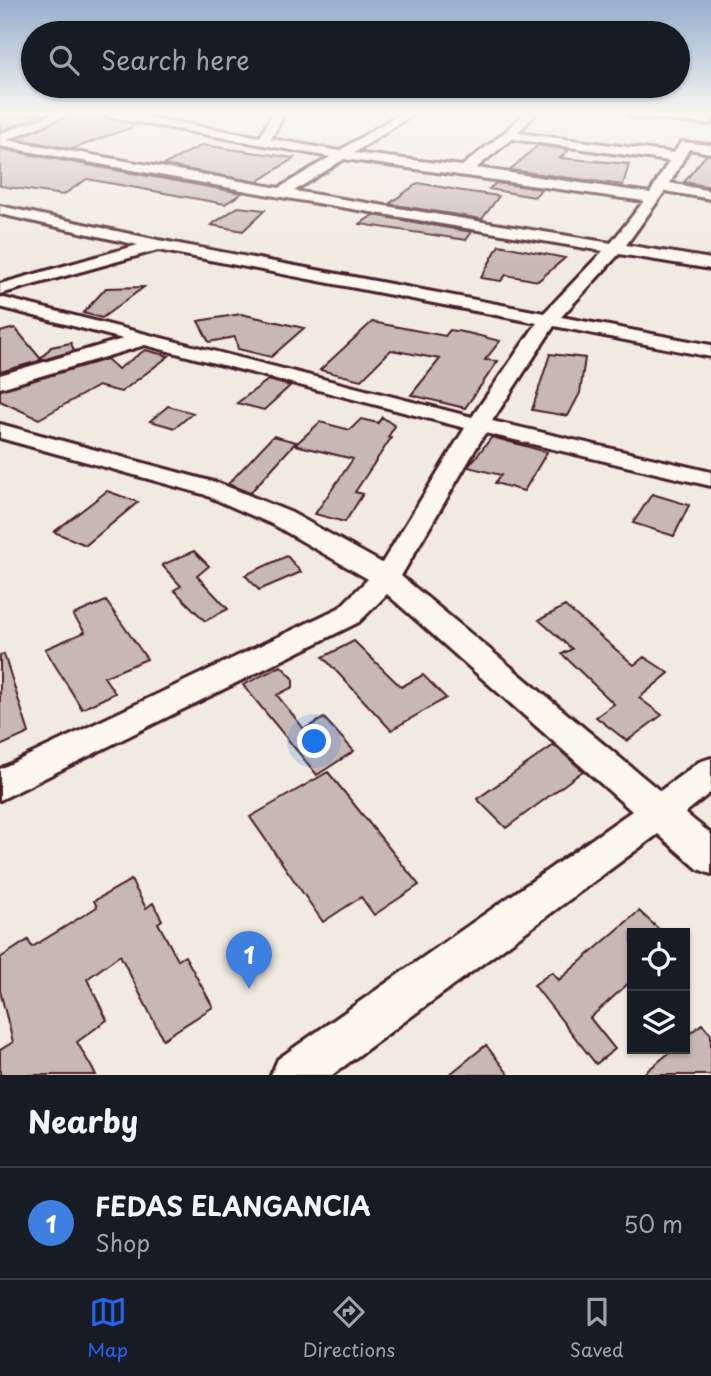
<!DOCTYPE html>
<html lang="en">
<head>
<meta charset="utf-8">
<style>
	:root { --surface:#171b24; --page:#20242c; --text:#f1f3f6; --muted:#9ea1a6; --line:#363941; --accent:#2563eb }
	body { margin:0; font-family:"Playpen Sans",sans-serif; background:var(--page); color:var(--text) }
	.controls { position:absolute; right:21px; bottom:21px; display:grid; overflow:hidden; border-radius:0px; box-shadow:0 2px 5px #0004 }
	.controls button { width:63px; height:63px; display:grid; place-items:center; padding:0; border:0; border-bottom:2px solid var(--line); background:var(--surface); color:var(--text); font:35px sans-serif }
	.you { position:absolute; left:315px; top:742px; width:24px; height:24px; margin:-18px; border:5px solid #fff; border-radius:50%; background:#1a73e8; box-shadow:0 0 0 10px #1a73e833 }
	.badge { display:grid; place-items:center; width:46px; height:46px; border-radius:50%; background:var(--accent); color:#fff; font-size:23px; font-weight:700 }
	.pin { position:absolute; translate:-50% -58px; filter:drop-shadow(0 2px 4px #0008) }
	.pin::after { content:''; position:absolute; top:37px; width:24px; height:21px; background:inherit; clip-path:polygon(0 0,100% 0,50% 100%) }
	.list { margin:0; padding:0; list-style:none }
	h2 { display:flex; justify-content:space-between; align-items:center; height:91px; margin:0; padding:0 28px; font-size:30px }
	h2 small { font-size:23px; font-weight:400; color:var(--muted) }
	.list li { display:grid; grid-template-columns:46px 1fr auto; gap:21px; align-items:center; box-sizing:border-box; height:112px; padding:0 28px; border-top:2px solid var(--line) }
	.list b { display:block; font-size:26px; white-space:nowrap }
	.list p { margin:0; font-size:23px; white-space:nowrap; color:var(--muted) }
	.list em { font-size:23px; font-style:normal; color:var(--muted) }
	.icon { flex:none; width:38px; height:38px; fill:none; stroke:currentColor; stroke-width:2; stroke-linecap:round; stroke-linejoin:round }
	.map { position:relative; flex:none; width:711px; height:1075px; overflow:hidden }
	.search { position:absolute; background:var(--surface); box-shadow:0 2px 5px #0004; left:21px; right:21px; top:21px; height:77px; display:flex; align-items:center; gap:18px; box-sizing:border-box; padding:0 24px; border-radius:38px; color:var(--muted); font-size:26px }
	.sheet { height:203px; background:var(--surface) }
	nav { display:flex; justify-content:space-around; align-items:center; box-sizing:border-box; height:98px; border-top:2px solid var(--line); background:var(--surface); font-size:19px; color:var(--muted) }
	nav a { display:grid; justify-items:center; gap:4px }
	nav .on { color:var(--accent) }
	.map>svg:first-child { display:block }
	.building { fill:#c8b8b3; stroke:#4a1f2b; stroke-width:2 }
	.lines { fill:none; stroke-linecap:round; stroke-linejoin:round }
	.minor-casing { stroke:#4a1f2b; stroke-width:6 }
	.minor { fill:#fbf7ec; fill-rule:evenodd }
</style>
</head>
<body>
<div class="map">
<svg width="711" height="1075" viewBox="0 0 711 1075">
	<rect width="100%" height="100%" fill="#f0eae0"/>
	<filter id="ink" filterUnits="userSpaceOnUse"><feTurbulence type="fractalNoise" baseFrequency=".0143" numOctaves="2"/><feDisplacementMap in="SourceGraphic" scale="14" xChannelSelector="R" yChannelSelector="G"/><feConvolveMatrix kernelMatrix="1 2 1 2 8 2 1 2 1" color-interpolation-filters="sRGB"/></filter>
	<g filter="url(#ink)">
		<path class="building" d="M 0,114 L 46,114 L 0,131 Z
			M 71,114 L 93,114 L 138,125 L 72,149 L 16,139 Z
			M 202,145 L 294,158 L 257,182 L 163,165 Z
			M 538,145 L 569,150 L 560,158 L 629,164 L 623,185 L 510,170 Z
			M 0,149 L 242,193 L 225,204 L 87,179 L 63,195 L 0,186 Z
			M 706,155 L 711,155 L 711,187 L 684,182 Z
			M 418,183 L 463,191 L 499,196 L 482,219 L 389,204 Z
			M 496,183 L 542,189 L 534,197 L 489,189 Z
			M 238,207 L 265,210 L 243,231 L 211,225 Z
			M 373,215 L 472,232 L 466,240 L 360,224 Z
			M 499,245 L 565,258 L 538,281 L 506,275 L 501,281 L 481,278 Z
			M 144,287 L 102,318 L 83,313 L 106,288 Z
			M 241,314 L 304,328 L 271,357 L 238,349 L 235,337 L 209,342 L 198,321 Z
			M 372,322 L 445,336 L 450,330 L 468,333 L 500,341 L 485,360 L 498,361 L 465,408 L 411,395 L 440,359 L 391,350 L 361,380 L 320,370 Z
			M 15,328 L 40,358 L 39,361 L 51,347 L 71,343 L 74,351 L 0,372 L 0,332 Z
			M 145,350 L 169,356 L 121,392 L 98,386 L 39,419 L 0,401 L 0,390 L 107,359 L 118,369 Z
			M 550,354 L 585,358 L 580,393 L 568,416 L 532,410 Z
			M 268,380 L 290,386 L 264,410 L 237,403 Z
			M 168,406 L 193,413 L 175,428 L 150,421 Z
			M 382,417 L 395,426 L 388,437 L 391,438 L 355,492 L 363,494 L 345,522 L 315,514 L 353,459 L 295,445 L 320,422 L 350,430 L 361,419 L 378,423 Z
			M 273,436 L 296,442 L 250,493 L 228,484 Z
			M 492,437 L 547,452 L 524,491 L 495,483 L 501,475 L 468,467 Z
			M 107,491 L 138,502 L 86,545 L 54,532 Z
			M 652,494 L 689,505 L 674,536 L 633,523 Z
			M 194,551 L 209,566 L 197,576 L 228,609 L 205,621 L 174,590 L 181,586 L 162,565 Z
			M 287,556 L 301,572 L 259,590 L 245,575 Z
			M 106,601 L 147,659 L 104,677 L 115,693 L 82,709 L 45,649 L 85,632 L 73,615 Z
			M 565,606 L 634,665 L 644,657 L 669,673 L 639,698 L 662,715 L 627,741 L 596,717 L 614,704 L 562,654 L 572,649 L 539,620 Z
			M 354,641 L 401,687 L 423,675 L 446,698 L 391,730 L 323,657 Z
			M 4,654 L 29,733 L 0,746 L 0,655 Z
			M 281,666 L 293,678 L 293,687 L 277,695 L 304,729 L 324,718 L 354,751 L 317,775 L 243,685 Z
			M 554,745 L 583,771 L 506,828 L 477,799 Z
			M 328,772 L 419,885 L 374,915 L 361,897 L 323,922 L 250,817 Z
			M 131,880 L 146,908 L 153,903 L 162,920 L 158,923 L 178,960 L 185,956 L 213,1007 L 163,1039 L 120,955 L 87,979 L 107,1020 L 77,1042 L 96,1075 L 0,1075 L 0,1050 L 13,1042 L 0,991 L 0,958 L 28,940 L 32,947 L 97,907 L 94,901 Z
			M 639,911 L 663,933 L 632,933 L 632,980 L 590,1018 L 615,1049 L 596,1064 L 534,985 L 552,972 L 559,980 Z
			M 702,1024 L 711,1034 L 711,1075 L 642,1075 L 674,1049 L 685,1049 L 685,1037 Z
			M 486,1045 L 509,1075 L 449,1075 Z"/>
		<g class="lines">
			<defs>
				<path id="minor" d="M 53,114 L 69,114 L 7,140 L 279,188 L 330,157 L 109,117 L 103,114 L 128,114 L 260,137 L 272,114 L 284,114 L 271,139 L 339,151 L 399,114 L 413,114 L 354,153 L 462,166 L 505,132 L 523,114 L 535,114 L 518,133 L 674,153 L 681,142 L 711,145 L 711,153 L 689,149 L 670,183 L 711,191 L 711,199 L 665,191 L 626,245 L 711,259 L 711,269 L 619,254 L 561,317 L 711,345 L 711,357 L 554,326 L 492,421 L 711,472 L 711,486 L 485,433 L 401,576 L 660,791 L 699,762 L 711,758 L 711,792 L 685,813 L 711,834 L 711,874 L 698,869 L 658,834 L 332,1075 L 271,1075 L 278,1059 L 632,811 L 387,594 L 359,622 L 0,800 L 0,769 L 339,608 L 368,579 L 274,525 L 203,494 L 0,438 L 0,424 L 221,484 L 292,513 L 382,563 L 465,428 L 145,345 L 0,388 L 0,375 L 123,339 L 0,307 L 0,297 L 472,417 L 537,323 L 158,250 L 0,294 L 0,284 L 138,245 L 0,214 L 0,206 L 158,240 L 544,313 L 603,251 L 281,197 L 0,146 L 0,134 ZM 512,139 L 669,161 L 650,193 L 476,168 ZM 344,159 L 644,201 L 611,243 L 294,191 Z
					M 628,114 L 711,118 L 711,124 L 634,117 Z"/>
			</defs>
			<use href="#minor" class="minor-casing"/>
			<use href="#minor" class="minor"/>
		</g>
	</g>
	<linearGradient id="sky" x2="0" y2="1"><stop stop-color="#95aecc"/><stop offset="0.43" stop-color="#f8f6f1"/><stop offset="1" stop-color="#f8f6f1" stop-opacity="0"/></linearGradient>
	<rect width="711" height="264" fill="url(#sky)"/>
</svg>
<div class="controls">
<button><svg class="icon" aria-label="locate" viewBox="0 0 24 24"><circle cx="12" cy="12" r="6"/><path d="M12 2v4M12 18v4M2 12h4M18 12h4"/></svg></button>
<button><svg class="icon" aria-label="layers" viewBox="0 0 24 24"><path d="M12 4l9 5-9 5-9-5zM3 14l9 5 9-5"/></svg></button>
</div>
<div class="you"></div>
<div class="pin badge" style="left:249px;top:989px;background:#3f7fe0">1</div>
<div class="search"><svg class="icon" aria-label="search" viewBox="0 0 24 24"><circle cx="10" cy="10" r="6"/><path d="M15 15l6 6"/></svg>Search here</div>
</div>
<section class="sheet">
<h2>Nearby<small></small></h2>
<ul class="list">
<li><span class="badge" style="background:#3f7fe0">1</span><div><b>FEDAS ELANGANCIA</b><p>Shop</p></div><em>50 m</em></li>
</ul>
</section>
<nav>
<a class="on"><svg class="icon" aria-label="map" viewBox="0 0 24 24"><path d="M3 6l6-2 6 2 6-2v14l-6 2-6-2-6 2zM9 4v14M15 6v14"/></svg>Map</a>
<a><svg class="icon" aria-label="directions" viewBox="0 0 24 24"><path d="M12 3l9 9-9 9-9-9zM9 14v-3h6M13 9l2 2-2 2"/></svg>Directions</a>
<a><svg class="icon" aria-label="saved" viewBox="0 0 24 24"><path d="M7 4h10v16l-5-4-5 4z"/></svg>Saved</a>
</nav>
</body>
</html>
